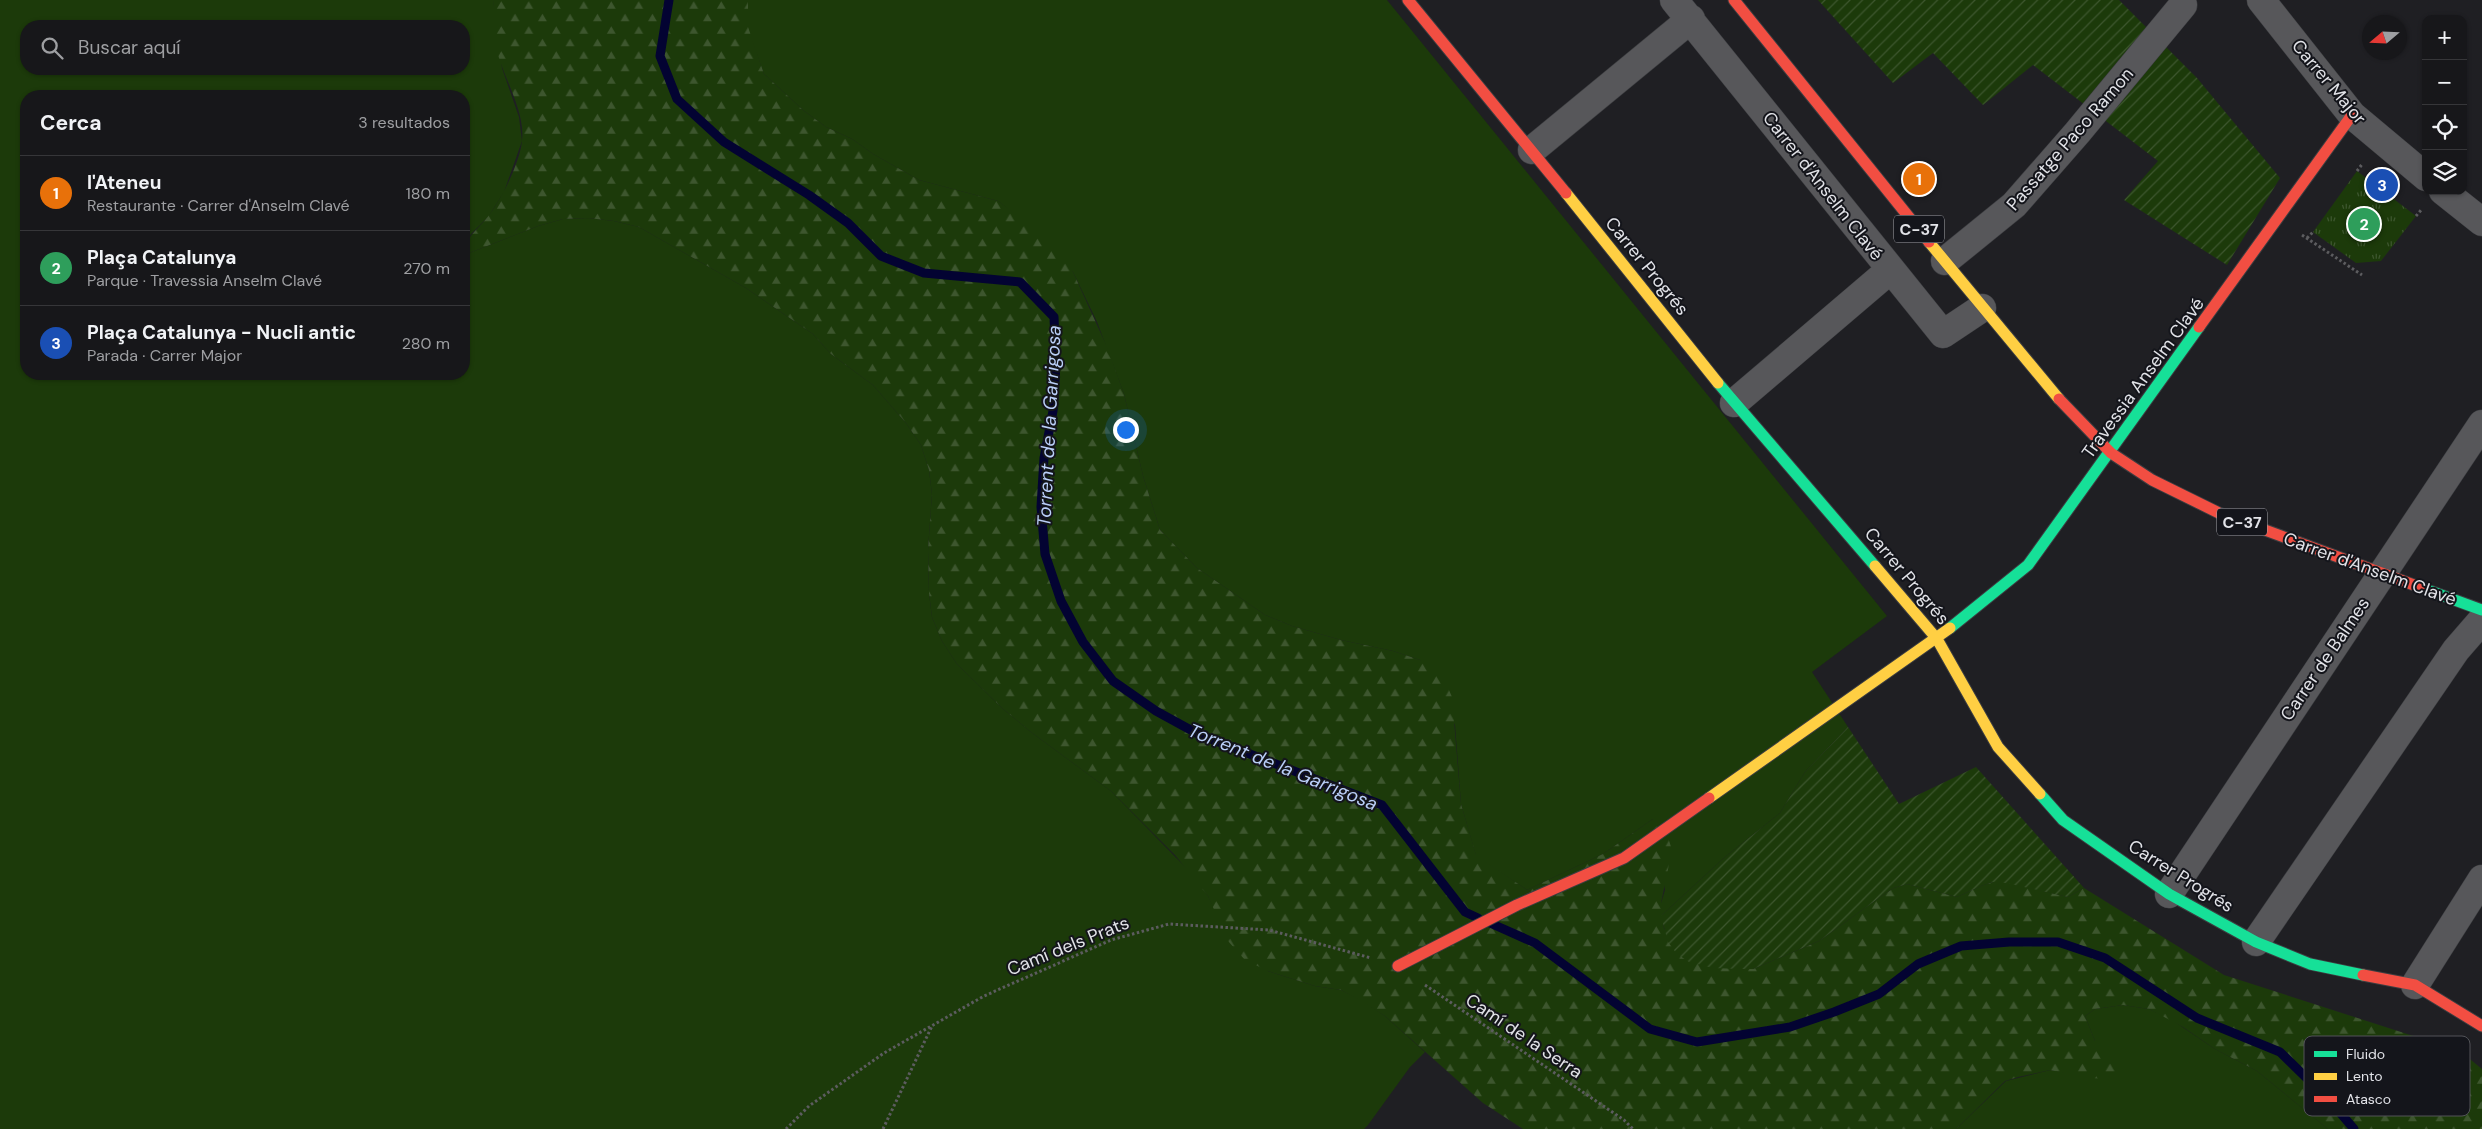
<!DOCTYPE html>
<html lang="es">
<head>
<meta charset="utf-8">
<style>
	:root { --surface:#17171a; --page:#202023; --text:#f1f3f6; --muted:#9e9fa2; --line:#363639; --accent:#2563eb }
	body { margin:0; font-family:"DM Sans",sans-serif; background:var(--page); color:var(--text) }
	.controls { position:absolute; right:15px; top:15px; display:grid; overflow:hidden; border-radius:10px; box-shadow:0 1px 4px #0004 }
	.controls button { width:45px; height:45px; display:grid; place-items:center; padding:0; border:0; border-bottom:1px solid var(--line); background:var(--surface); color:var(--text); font:25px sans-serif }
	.compass { position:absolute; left:2362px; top:15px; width:45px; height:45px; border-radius:50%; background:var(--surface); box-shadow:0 1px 4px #0004; rotate:251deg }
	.you { position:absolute; left:1125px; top:429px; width:18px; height:18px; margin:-12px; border:4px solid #fff; border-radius:50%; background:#1a73e8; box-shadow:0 0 0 8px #1a73e833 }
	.badge { display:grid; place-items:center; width:32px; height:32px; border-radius:50%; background:var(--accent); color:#fff; font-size:16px; font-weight:700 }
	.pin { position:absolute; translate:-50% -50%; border:2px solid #fff; box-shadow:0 1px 5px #0006 }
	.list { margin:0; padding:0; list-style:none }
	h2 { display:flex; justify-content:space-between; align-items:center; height:65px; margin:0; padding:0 20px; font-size:21px }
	h2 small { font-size:16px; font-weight:400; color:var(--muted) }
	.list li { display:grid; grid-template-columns:32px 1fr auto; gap:15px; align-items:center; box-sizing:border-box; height:75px; padding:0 20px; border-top:1px solid var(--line) }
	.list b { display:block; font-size:19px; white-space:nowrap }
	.list p { margin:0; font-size:16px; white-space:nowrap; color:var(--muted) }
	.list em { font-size:16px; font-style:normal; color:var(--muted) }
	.icon { flex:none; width:28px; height:28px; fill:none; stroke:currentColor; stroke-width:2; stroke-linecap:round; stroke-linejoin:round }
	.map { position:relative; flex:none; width:2482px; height:1129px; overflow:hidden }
	.search { position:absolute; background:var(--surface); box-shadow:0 1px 4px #0004; left:20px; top:20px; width:450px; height:55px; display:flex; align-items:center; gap:12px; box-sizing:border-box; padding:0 18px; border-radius:20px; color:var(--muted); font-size:19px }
	.panel { position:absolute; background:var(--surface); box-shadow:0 1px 4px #0004; left:20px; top:90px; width:450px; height:290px; border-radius:20px }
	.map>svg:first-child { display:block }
	.grass { fill:#1c3a0a; fill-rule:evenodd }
	.forest { fill:url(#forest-firs) }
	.park { fill:url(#park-tufts) }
	.garden { fill:url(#garden-furrows) }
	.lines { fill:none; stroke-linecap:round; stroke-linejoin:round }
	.stream { stroke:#030332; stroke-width:9 }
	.street-casing { stroke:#3c3d40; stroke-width:29 }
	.fast-casing { stroke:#3c3d40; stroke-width:13 }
	.slow-casing { stroke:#3c3d40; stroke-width:13 }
	.jam-casing { stroke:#3c3d40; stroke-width:13 }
	.path { stroke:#5c5c5f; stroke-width:3; stroke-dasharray:2.5 2.5; stroke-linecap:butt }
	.street { stroke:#57575a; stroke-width:28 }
	.fast { stroke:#16e098; stroke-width:11 }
	.slow { stroke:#ffcf43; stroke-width:11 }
	.jam { stroke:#f24e42; stroke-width:11 }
	.labels { text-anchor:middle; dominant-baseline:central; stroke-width:4; stroke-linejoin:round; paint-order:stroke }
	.shield { fill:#14151b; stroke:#a4a5aa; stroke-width:1 }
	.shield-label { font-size:16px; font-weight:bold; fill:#e2e3e8 }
	.street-label { font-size:18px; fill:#e2e3e8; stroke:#14151b }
	.water-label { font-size:19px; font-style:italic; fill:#bacff8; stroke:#14151b }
	.key { fill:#14151b; stroke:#525358; stroke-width:1 }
	.key-label { font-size:14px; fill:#e2e3e8 }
</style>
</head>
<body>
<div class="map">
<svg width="2482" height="1129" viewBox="0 0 2482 1129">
	<defs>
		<pattern id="forest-firs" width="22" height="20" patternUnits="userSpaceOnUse" patternTransform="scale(1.25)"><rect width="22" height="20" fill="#1c3a0a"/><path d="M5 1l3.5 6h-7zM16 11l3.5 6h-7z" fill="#3d562e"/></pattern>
		<pattern id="park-tufts" width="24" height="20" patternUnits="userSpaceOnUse" patternTransform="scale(1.25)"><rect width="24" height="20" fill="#1c3a0a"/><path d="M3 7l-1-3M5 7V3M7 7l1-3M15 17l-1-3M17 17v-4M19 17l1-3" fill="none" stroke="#3d562e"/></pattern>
		<pattern id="garden-furrows" width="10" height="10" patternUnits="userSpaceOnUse" patternTransform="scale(1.25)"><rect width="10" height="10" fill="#1c3a0a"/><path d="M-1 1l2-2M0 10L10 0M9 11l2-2" fill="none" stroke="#3d562e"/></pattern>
	</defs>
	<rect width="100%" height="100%" fill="#1f1f23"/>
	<path class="grass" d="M 0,0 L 493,0 L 502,68 L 519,117 L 522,141 L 504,192 L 489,216 L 471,234 L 464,249 L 464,96 L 26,96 L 26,374 L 464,374 L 464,255 L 538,226 L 563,219 L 588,218 L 614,221 L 639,227 L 746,288 L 813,334 L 831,354 L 873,385 L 906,423 L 921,445 L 929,470 L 932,494 L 928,550 L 929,593 L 932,617 L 942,641 L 957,664 L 1002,708 L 1031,732 L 1111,791 L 1193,875 L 1208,896 L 1219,918 L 1268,971 L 1315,986 L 1341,990 L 1363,1001 L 1385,1016 L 1425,1052 L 1410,1067 L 1368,1125 L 1364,1129 L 0,1129 ZM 26,26 L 464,26 L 464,69 L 26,69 Z
		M 748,0 L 1387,0 L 1887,616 L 1812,672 L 1848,727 L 1805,772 L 1780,813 L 1725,857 L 1661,916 L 1661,903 L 1665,890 L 1653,819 L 1603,854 L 1527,890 L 1476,856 L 1461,804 L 1455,725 L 1420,660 L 1393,651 L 1341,640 L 1292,626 L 1265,615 L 1197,568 L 1160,530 L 1143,476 L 1124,394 L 1097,322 L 1073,272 L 1019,218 L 998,201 L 919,180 L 873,154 L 852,139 L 826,127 L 804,111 L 764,74 L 747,27 Z
		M 2123,1005 L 2149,1009 L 2172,1020 L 2215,1049 L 2257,1071 L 2328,1129 L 1956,1129 L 2006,1081 L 2050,1070 L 2075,1074 L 2095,1041 L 2085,1016 L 2095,1009 Z"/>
	<path class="forest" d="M 493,0 L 748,0 L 748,27 L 764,74 L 804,111 L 826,127 L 852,139 L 873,154 L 919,180 L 998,201 L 1041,234 L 1059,251 L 1073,272 L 1107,347 L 1124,394 L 1143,476 L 1160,530 L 1197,568 L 1265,615 L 1292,626 L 1341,640 L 1393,651 L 1420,660 L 1442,674 L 1452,697 L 1461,804 L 1476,855 L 1527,890 L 1603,854 L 1653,819 L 1664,825 L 1672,850 L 1661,903 L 1664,929 L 1753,969 L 1819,941 L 1883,895 L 1894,888 L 1907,884 L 1957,897 L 1981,886 L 1993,882 L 2006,882 L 2068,897 L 2084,888 L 2224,975 L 2460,1051 L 2482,1069 L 2482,1129 L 2328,1129 L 2257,1071 L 2215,1049 L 2183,1027 L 2149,1009 L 2123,1005 L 2095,1009 L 2085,1016 L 2095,1041 L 2118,1068 L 2111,1079 L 2089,1078 L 2050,1070 L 2018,1077 L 2005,1081 L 1956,1129 L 1523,1129 L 1483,1103 L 1385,1016 L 1363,1002 L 1341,990 L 1315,986 L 1268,971 L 1245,960 L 1228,941 L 1208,896 L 1175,855 L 1111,791 L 1031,732 L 1002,708 L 957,664 L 942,641 L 932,617 L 929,593 L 928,550 L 932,494 L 929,470 L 921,445 L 906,423 L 873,385 L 831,354 L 813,334 L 746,288 L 639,227 L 614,221 L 588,218 L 563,219 L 538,226 L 464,255 C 464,237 480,228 490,214 C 502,198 520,162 522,141 C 526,110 500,73 495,42 C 493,29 494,14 493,0 Z"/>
	<path class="park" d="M 2357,171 L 2416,216 L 2381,261 L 2356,263 L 2313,232 Z"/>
	<path class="garden" d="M 1818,0 L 2119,0 L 2197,78 L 2280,178 L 2227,265 L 2124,200 L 2158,161 L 2033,65 L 1983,105 L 1933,53 L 1893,83 Z
		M 1848,727 L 1899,804 L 1976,767 L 2084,888 L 2068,897 L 2006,883 L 1993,882 L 1981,886 L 1957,897 L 1907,884 L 1894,888 L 1883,895 L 1819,941 L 1753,969 L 1740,969 L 1713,968 L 1689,962 L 1677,954 L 1668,942 L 1661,916 L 1725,857 L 1780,813 L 1805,772 Z"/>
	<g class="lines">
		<path class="stream" d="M 669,0 L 660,56 L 677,99 L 724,142 L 809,195 L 848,223 L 881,256 L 924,273 L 1020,282 L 1054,317 L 1056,364 L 1053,411 L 1044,458 L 1041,507 L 1045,554 L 1061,601 L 1083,642 L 1113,681 L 1156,711 L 1198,734 L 1382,805 L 1465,912 L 1478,918
			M 1490,923 L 1535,943 L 1650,1029 L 1697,1042 L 1790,1027 L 1834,1012 L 1879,994 L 1918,964 L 1961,946 L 2009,942 L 2058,942 L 2105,958 L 2197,1018 L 2280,1052 L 2331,1102 L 2354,1129"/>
		<defs>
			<path id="street" d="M 1674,0 L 1943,334 L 1982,308
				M 2261,0 L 2352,115 L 2426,177
				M 1532,150 L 1691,19
				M 2443,191 L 2482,222
				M 1945,261 L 2014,205 L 2077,133 L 2183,5
				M 1734,403 L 1890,270
				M 2169,894 L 2482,424
				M 2256,942 L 2456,650 L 2482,620
				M 2415,985 L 2482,879"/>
			<path id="fast" d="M 1718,383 L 1875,566
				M 2422,588 L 2482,610
				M 1950,628 L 2028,565 L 2199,327
				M 2040,794 L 2063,820 L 2169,894 L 2256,942 L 2310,964 L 2363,975"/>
			<path id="slow" d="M 1566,193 L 1718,383
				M 1929,242 L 2059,399
				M 1875,566 L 1937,639 L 1998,747 L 2040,794
				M 1709,798 L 1950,628"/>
			<path id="jam" d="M 1408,0 L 1566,193
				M 1734,0 L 1929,242
				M 2199,327 L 2352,115
				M 2059,399 L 2111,453 L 2152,480 L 2219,513 L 2422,588
				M 1398,966 L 1517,905 L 1624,858 L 1709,798
				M 2363,975 L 2415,985 L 2482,1026"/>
		</defs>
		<use href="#street" class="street-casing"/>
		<use href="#fast" class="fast-casing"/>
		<use href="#slow" class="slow-casing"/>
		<use href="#jam" class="jam-casing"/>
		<path class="path" d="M 2357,171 L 2363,163
			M 2416,216 L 2422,209
			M 2302,235 L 2362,275
			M 2307,238 L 2313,232
			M 1425,985 L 1624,1120 L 1633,1129
			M 786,1129 L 809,1106 L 884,1053 L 984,996 L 1111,940 L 1169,924 L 1269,930 L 1371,958
			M 883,1129 L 932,1026"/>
		<use href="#street" class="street"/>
		<use href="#fast" class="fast"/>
		<use href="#slow" class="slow"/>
		<use href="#jam" class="jam"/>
	</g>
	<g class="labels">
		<g class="shield">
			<rect x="1894" y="215.5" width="50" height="27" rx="4"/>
			<rect x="2217" y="508.5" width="50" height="27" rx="4"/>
		</g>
		<g class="shield-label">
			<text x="1919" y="229">C-37</text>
			<text x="2242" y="522">C-37</text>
		</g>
		<g class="street-label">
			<text transform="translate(2329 82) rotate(50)">Carrer Major</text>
			<text transform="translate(2070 139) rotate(-49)">Passatge Paco Ramon</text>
			<text transform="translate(1823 186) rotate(52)">Carrer d'Anselm Clavé</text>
			<text transform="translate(1647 266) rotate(51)">Carrer Progrés</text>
			<text transform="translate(2143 378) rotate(-54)">Travessia Anselm Clavé</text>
			<text transform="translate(2370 569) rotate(20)">Carrer d'Anselm Clavé</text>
			<text transform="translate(1907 576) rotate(50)">Carrer Progrés</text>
			<text transform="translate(2325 659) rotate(-56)">Carrer de Balmes</text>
			<text transform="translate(2181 876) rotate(32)">Carrer Progrés</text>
			<text transform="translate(1068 946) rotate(-22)">Camí dels Prats</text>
			<text transform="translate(1524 1036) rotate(34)">Camí de la Serra</text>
		</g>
		<g class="water-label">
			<text transform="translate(1049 426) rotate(-87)">Torrent de la Garrigosa</text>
			<text transform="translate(1283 767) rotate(22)">Torrent de la Garrigosa</text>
		</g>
	</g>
	<rect x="2304" y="1036" width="166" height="80" rx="8" class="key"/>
	<rect x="2314" y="1051" width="23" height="6" fill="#16e098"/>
	<rect x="2314" y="1073" width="23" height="7" fill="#ffcf43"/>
	<rect x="2314" y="1096" width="23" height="6" fill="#f24e42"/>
	<g class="key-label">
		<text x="2346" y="1059">Fluido</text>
		<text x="2346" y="1081">Lento</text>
		<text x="2346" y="1104">Atasco</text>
	</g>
</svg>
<div class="controls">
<button>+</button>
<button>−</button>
<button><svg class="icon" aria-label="locate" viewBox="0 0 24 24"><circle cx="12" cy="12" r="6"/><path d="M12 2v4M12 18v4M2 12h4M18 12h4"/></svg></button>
<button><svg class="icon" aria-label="layers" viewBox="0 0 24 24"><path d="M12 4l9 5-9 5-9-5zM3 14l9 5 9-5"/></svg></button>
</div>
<svg class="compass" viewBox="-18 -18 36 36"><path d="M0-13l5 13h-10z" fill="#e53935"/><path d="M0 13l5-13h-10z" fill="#9e9fa2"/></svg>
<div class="you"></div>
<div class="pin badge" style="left:1919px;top:179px;background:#e8710a">1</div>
<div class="pin badge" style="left:2364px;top:224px;background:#2e9e5b">2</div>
<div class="pin badge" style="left:2382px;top:185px;background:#1a4fb4">3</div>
<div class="search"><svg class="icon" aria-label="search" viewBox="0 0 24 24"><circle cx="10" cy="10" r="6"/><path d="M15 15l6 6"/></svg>Buscar aquí</div>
<section class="panel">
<h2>Cerca<small>3 resultados</small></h2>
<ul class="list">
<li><span class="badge" style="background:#e8710a">1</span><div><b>l'Ateneu</b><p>Restaurante · Carrer d'Anselm Clavé</p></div><em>180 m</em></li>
<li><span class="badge" style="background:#2e9e5b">2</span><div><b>Plaça Catalunya</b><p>Parque · Travessia Anselm Clavé</p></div><em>270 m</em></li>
<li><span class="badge" style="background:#1a4fb4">3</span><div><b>Plaça Catalunya - Nucli antic</b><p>Parada · Carrer Major</p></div><em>280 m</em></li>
</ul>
</section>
</div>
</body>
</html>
